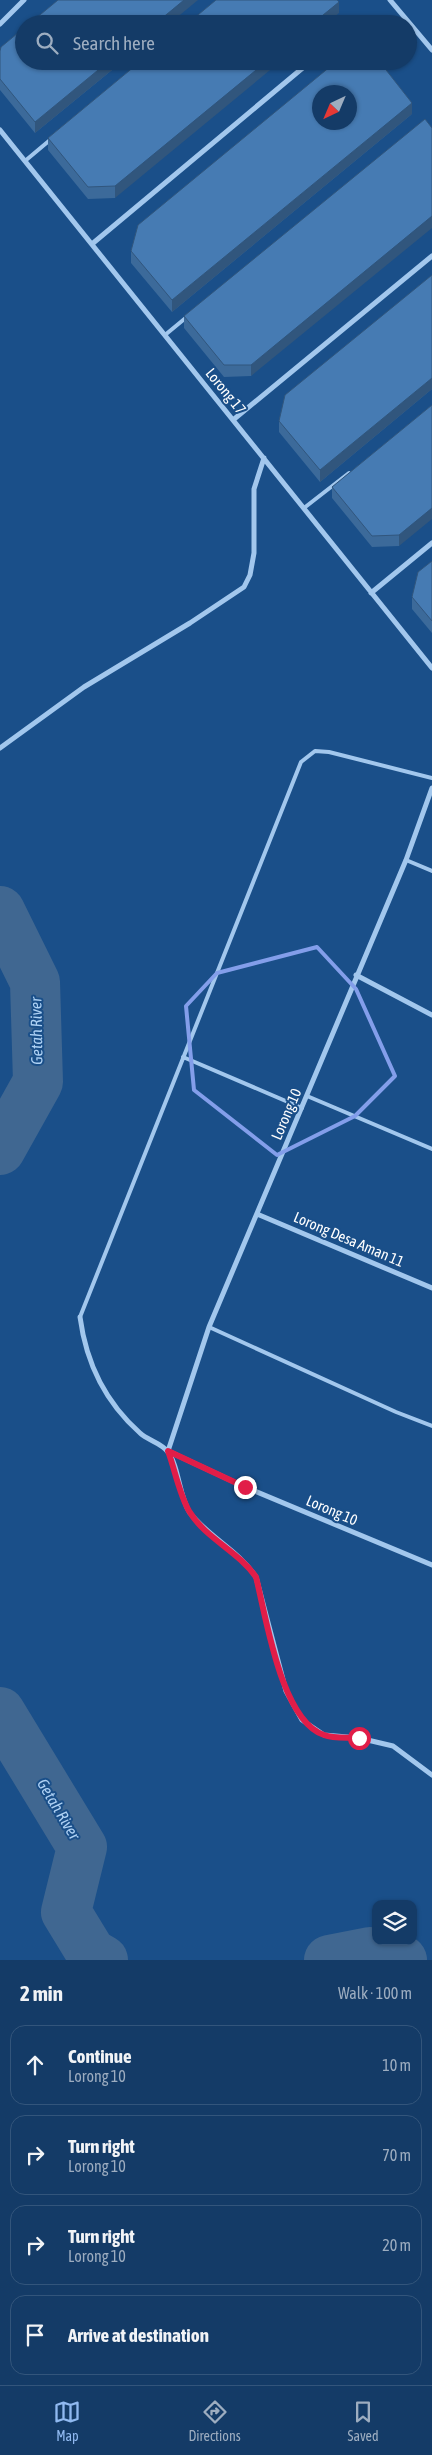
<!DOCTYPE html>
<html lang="en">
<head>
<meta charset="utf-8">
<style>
	:root { --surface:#143b67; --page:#214670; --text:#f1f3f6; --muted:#9dadc0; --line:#33557b; --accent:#90b9f0 }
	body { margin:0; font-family:"Asap Condensed",sans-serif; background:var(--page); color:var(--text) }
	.controls { position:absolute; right:15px; bottom:15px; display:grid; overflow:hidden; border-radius:10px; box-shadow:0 1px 4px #0004 }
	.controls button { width:45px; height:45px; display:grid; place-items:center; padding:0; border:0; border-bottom:1px solid var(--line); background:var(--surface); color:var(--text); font:25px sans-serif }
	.compass { position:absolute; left:312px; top:85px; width:45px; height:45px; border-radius:50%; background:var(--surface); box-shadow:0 1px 4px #0004; rotate:224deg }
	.stop { position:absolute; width:15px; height:15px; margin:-11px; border:4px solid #e11d48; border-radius:50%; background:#fff }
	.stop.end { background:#e11d48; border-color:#fff; box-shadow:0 1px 5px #0008 }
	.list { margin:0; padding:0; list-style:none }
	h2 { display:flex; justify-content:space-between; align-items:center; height:65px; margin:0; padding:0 20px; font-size:21px }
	h2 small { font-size:16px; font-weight:400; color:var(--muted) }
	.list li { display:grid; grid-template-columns:32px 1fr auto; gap:15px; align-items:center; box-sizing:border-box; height:80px; margin:0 10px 10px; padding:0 10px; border:1px solid var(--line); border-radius:15px }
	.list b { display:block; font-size:19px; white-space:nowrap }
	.list p { margin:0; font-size:16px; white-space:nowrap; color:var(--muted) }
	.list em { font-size:16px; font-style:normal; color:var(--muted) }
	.icon { flex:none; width:28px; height:28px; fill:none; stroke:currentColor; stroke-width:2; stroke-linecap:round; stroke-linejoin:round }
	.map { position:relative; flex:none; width:432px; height:1960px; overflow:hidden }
	.search { position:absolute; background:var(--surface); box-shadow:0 1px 4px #0004; left:15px; right:15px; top:15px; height:55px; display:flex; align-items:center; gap:12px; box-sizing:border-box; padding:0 18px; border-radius:28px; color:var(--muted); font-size:19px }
	.sheet { height:425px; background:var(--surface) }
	nav { display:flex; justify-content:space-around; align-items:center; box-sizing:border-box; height:70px; border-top:1px solid var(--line); background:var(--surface); font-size:14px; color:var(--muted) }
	nav a { display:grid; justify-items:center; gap:2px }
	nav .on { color:var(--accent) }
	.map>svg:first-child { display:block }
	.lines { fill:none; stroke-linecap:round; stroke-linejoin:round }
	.river { stroke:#406791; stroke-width:50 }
	.lane { stroke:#a2c7ed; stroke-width:4 }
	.street { stroke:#a2c7ed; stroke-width:5 }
	.wall { fill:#3c6a9a }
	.shaded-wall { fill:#31567d }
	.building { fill:#467bb3; stroke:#31567d; fill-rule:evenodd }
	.route { stroke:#e11d48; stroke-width:6 }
	.marked { fill:none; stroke:#839eea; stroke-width:4; stroke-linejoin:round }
	.labels { text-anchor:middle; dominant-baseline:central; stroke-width:4; stroke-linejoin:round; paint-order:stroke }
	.street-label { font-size:15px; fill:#fff; stroke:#1a4f89 }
	.water-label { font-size:16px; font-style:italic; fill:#aed1f4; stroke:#1a4f89 }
</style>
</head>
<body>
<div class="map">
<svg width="432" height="1960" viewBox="0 0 432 1960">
	<rect width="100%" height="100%" fill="#1a4f89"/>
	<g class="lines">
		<path class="river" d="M 0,911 L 35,982 L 38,1082 L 0,1150
			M 0,1712 L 82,1847 L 66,1912 L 91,1953 L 103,1960
			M 329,1960 L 370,1952 L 402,1960"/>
		<path class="lane" d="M 25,161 L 50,140
			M 165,335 L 188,316
			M 304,508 L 349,473
			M 406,860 L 432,871
			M 183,1057 L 302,1108
			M 307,1096 L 432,1149
			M 80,1317 L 301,762 L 315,751 L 329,752 L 432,778
			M 209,1327 L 396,1412 L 432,1426"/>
		<path class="street" d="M 390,0 L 432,50
			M 0,24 L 24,0
			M 0,130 L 432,668
			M 92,244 L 311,61
			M 233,420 L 432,256
			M 371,593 L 432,543
			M 0,748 L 84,687 L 190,623 L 244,587 L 250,575 L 254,553 L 254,489 L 264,458
			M 432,788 L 406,860 L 209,1327 L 168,1451 L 245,1487 L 432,1565
			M 356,975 L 432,1015
			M 257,1214 L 432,1288
			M 80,1317 C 86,1362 105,1402 140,1433 C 147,1440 162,1443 168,1452 C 179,1466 179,1497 190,1513 C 209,1537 239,1551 256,1577 L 286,1691 L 302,1720 L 324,1735 L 359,1738 L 393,1746 L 432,1775"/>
	</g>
	<path class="wall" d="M 0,51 L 123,61 L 35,133 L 0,90 Z
		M 141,61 L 115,198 L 88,199 L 48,150 L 48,138 Z
		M 412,114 L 172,312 L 131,263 L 131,251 Z
		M 432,128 L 251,376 L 224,377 L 184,328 L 184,316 Z
		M 432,275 L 432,389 L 320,482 L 279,432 L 279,421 Z
		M 432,405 L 399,546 L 372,547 L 332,498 L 332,487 Z
		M 432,561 L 432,633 L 412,609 L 412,597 Z"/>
	<path class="shaded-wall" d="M 184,0 L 198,0 L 169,24 L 155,24 Z
		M 339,2 L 339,13 L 326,24 L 312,24 Z
		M 109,61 L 123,61 L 35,133 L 35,122 Z
		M 267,61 L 281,61 L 115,198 L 115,186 Z
		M 412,103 L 412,114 L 172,312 L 172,300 Z
		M 432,216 L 432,228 L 251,376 L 251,365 Z
		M 432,378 L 432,389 L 320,482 L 320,470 Z
		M 432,508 L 432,519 L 399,546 L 399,535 Z"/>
	<path class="building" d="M 58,0 L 184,0 L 155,24 L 29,24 Z
		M 216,0 L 337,0 L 339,2 L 312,24 L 187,24 Z
		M 24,28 L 24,61 L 109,61 L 35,122 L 0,79 L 0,51 L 1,47 Z
		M 141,61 L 267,61 L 115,186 L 88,187 L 48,138 Z
		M 337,61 L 379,61 L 412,103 L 172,300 L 131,251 L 138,225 ZM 320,92 L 350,92 L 350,122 L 320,122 Z
		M 425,119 L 432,128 L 432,216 L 251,365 L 224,365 L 184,316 Z
		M 432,275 L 432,378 L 320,470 L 279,421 L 285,395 Z
		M 432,405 L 432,508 L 399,535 L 372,536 L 332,487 Z
		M 432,561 L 432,621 L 412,597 L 418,572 Z"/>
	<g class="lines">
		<path class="route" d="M 245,1487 L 168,1451 C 175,1470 179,1493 189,1511 C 205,1538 238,1551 256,1577 C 266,1616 281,1721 324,1735 C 334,1739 348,1737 359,1738"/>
	</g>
	<path class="marked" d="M 317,947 L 356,989 L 395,1076 L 355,1116 L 277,1155 L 194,1090 L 186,1006 L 217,973 Z"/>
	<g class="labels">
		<g class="street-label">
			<text transform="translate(226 391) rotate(51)">Lorong 17</text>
			<text transform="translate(286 1114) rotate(-67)">Lorong 10</text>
			<text transform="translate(349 1239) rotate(23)">Lorong Desa Aman 11</text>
			<text transform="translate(332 1510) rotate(23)">Lorong 10</text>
		</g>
		<g class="water-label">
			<text transform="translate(36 1031) rotate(-91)">Getah River</text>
			<text transform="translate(59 1809) rotate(59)">Getah River</text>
		</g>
	</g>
</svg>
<div class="controls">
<button><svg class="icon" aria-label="layers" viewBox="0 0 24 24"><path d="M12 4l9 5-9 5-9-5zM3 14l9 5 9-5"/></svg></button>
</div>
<svg class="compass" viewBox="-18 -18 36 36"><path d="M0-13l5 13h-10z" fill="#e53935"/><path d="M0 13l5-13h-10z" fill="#9dadc0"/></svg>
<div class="stop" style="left:359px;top:1738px"></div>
<div class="stop end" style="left:245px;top:1487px"></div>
<div class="search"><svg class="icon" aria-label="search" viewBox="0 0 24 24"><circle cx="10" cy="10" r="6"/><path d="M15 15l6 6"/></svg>Search here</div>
</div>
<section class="sheet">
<h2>2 min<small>Walk · 100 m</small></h2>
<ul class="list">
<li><svg class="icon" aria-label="ahead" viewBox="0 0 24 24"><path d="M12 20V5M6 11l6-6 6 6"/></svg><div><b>Continue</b><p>Lorong 10</p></div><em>10 m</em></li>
<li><svg class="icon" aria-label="right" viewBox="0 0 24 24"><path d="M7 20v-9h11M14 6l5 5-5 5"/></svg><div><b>Turn right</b><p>Lorong 10</p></div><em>70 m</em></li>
<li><svg class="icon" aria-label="right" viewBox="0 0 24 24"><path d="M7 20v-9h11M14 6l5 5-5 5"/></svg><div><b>Turn right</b><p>Lorong 10</p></div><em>20 m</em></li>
<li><svg class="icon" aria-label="arrive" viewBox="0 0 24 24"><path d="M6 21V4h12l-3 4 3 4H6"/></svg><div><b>Arrive at destination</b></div></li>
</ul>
</section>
<nav>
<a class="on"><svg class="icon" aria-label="map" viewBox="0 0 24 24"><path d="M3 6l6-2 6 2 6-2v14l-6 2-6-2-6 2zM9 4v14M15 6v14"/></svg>Map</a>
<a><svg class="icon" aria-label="directions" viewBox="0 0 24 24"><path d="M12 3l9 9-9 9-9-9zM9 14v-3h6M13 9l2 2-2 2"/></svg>Directions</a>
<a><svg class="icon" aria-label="saved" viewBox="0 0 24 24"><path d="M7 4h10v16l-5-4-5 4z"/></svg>Saved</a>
</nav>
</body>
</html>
